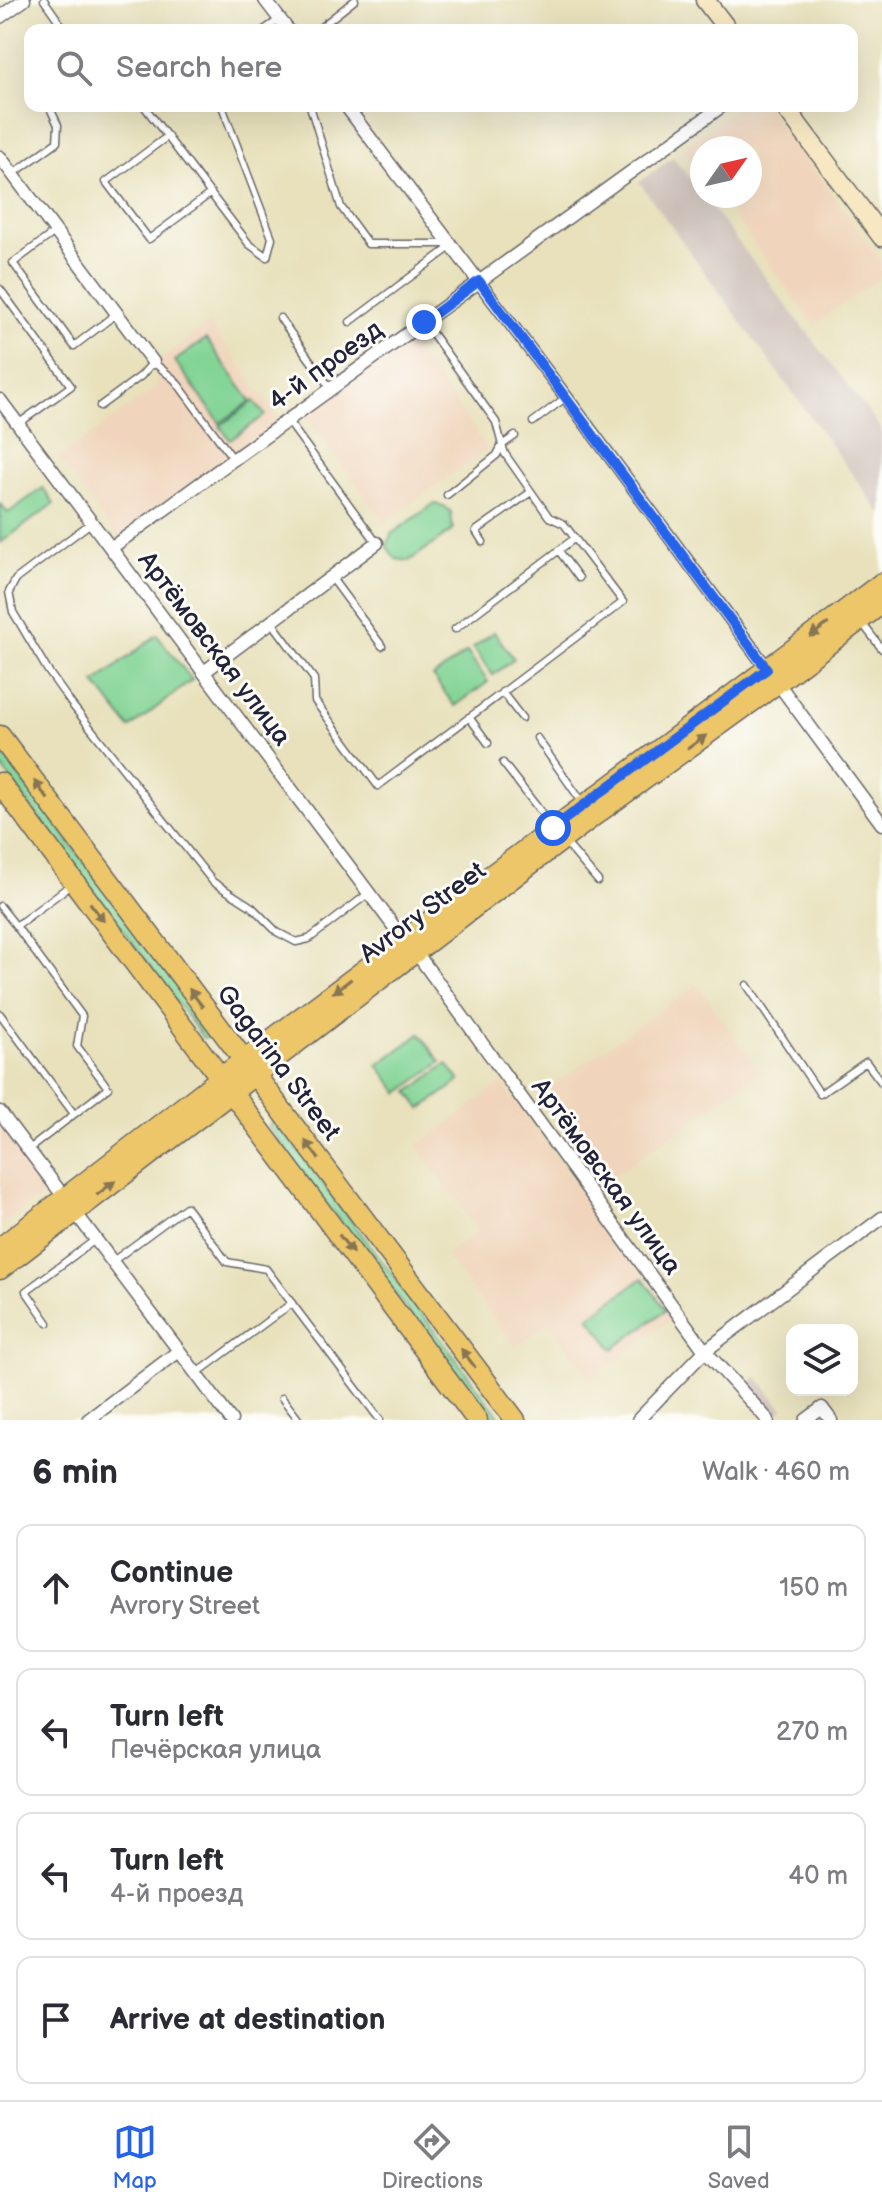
<!DOCTYPE html>
<html lang="en">
<head>
<meta charset="utf-8">
<style>
	:root { --surface:#fff; --page:#f7f7f7; --text:#2b2b33; --muted:#7c7c81; --line:#e1e1e2; --accent:#2563eb }
	body { margin:0; font-family:"Balsamiq Sans",sans-serif; background:var(--page); color:var(--text) }
	.controls { position:absolute; right:24px; bottom:24px; display:grid; overflow:hidden; border-radius:16px; box-shadow:0 8px 32px #0002 }
	.controls button { width:72px; height:72px; display:grid; place-items:center; padding:0; border:0; border-bottom:2px solid var(--line); background:var(--surface); color:var(--text); font:40px sans-serif }
	.compass { position:absolute; left:690px; top:136px; width:72px; height:72px; border-radius:50%; background:var(--surface); box-shadow:0 8px 32px #0002; rotate:56deg }
	.stop { position:absolute; width:24px; height:24px; margin:-18px; border:6px solid #2563eb; border-radius:50%; background:#fff }
	.stop.end { background:#2563eb; border-color:#fff; box-shadow:0 2px 8px #0008 }
	.list { margin:0; padding:0; list-style:none }
	h2 { display:flex; justify-content:space-between; align-items:center; height:104px; margin:0; padding:0 32px; font-size:34px }
	h2 small { font-size:26px; font-weight:400; color:var(--muted) }
	.list li { display:grid; grid-template-columns:52px 1fr auto; gap:24px; align-items:center; box-sizing:border-box; height:128px; margin:0 16px 16px; padding:0 16px; border:2px solid var(--line); border-radius:16px }
	.list b { display:block; font-size:30px; white-space:nowrap }
	.list p { margin:0; font-size:26px; white-space:nowrap; color:var(--muted) }
	.list em { font-size:26px; font-style:normal; color:var(--muted) }
	.icon { flex:none; width:44px; height:44px; fill:none; stroke:currentColor; stroke-width:2; stroke-linecap:round; stroke-linejoin:round }
	.map { position:relative; flex:none; width:882px; height:1420px; overflow:hidden }
	.search { position:absolute; background:var(--surface); box-shadow:0 8px 32px #0002; left:24px; right:24px; top:24px; height:88px; display:flex; align-items:center; gap:20px; box-sizing:border-box; padding:0 28px; border-radius:16px; color:var(--muted); font-size:30px }
	.sheet { height:680px; background:var(--surface) }
	nav { display:flex; justify-content:space-around; align-items:center; box-sizing:border-box; height:112px; border-top:2px solid var(--line); background:var(--surface); font-size:22px; color:var(--muted) }
	nav a { display:grid; justify-items:center; gap:4px }
	nav .on { color:var(--accent) }
	.map>svg:first-child { display:block }
	.built { fill:#f0d5bc }
	.industrial { fill:#cec1b9 }
	.green { fill:#82d495; stroke:#527b68; stroke-width:2 }
	.lines { fill:none; stroke-linecap:round; stroke-linejoin:round }
	.lane-casing { stroke:#676568; stroke-width:9 }
	.street-casing { stroke:#676568; stroke-width:15 }
	.secondary-casing { stroke:#676568; stroke-width:21 }
	.primary-casing { stroke:#676568; stroke-width:23 }
	.lane { stroke:#fff; stroke-width:6 }
	.street { stroke:#fff; stroke-width:12 }
	.secondary { stroke:#f7e8c3; stroke-width:18 }
	.primary { stroke:#ecc669; stroke-width:20 }
	.oneway { fill:#877452 }
	.route { stroke:#2563eb; stroke-width:10 }
	.labels { text-anchor:middle; dominant-baseline:central; stroke-width:6; stroke-linejoin:round; paint-order:stroke }
	.street-label { font-size:26px; fill:#22223b; stroke:#fdfcf7 }
</style>
</head>
<body>
<div class="map">
<svg width="882" height="1420" viewBox="0 0 882 1420">
	<rect width="100%" height="100%" fill="#fdfcf7"/>
	<filter id="ink" filterUnits="userSpaceOnUse"><feTurbulence type="fractalNoise" baseFrequency=".0125" numOctaves="2"/><feDisplacementMap in="SourceGraphic" scale="16" xChannelSelector="R" yChannelSelector="G"/><feConvolveMatrix kernelMatrix="1 2 1 2 8 2 1 2 1" color-interpolation-filters="sRGB"/></filter>
	<filter id="wash" filterUnits="userSpaceOnUse"><feTurbulence type="fractalNoise" baseFrequency=".006" numOctaves="4" result="noise"/><feDisplacementMap in="SourceGraphic" scale="32" xChannelSelector="R" yChannelSelector="G"/><feGaussianBlur stdDeviation="1.8" result="paint"/><feColorMatrix in="noise" values="0 0 0 0 0 0 0 0 0 0 0 0 0 0 0 0 0 1.4 0 .05"/><feComposite in="paint" operator="in"/></filter>
	<g filter="url(#wash)">
		<rect width="100%" height="100%" fill="#e8e1bc"/>
		<path class="built" d="M 739,106 L 767,106 L 882,262 L 882,276 L 814,325 L 719,196 L 750,196 L 750,148 L 702,148 L 702,173 L 683,148 Z
			M 209,323 L 280,419 L 117,538 L 59,458 L 155,388 L 159,360 Z
			M 410,340 L 488,449 L 384,523 L 306,415 Z
			M 697,984 L 760,1072 L 604,1183 L 541,1094 Z
			M 502,1083 L 674,1317 L 591,1379 L 549,1322 L 516,1347 L 445,1255 L 478,1231 L 417,1146 Z
			M 0,1127 L 47,1191 L 0,1226 Z"/>
		<path class="industrial" d="M 673,157 L 882,430 L 882,515 L 639,182 Z
			M 757,1377 L 783,1409 L 776,1414 L 750,1382 Z"/>
		<path class="green" d="M 206,339 L 251,401 L 220,423 L 175,361 Z
			M 254,401 L 265,415 L 230,440 L 220,426 Z
			M 43,488 L 54,504 L 0,543 L 0,504 L 8,513 Z
			M 434,504 L 444,506 L 451,512 L 453,530 L 409,561 L 396,559 L 387,547 L 391,534 Z
			M 494,632 L 514,659 L 493,675 L 473,648 Z
			M 157,635 L 192,680 L 130,728 L 95,683 Z
			M 467,652 L 488,682 L 455,706 L 433,677 Z
			M 0,749 L 211,1032 L 209,1038 L 203,1038 L 0,765 Z
			M 420,1034 L 441,1062 L 399,1093 L 378,1065 Z
			M 447,1064 L 460,1081 L 421,1109 L 409,1092 Z
			M 272,1119 L 276,1121 L 502,1420 L 490,1420 L 269,1127 Z
			M 643,1278 L 666,1310 L 613,1349 L 589,1317 Z"/>
	</g>
	<g filter="url(#ink)">
		<g class="lines">
			<defs>
				<path id="lane" d="M 44,0 L 65,30
					M 264,30 L 280,19
					M 317,30 L 355,0
					M 144,106 L 249,244 L 267,257 L 272,238 L 222,106
					M 310,106 L 341,207 L 368,244 L 447,244
					M 168,136 L 106,182 L 149,239 L 211,193
					M 13,174 L 57,142 L 58,125 L 49,106
					M 56,231 L 13,263 L 74,346 L 116,314
					M 0,289 L 71,386 L 18,424
					M 280,318 L 331,389
					M 350,322 L 452,246
					M 424,322 L 496,422 L 502,445 L 497,455 L 447,495
					M 100,406 L 141,376 L 153,362 L 175,380 L 234,460
					M 288,421 L 377,543
					M 533,422 L 565,398
					M 92,522 L 16,579 L 9,592 L 13,612 L 48,671 L 73,706 L 213,882 L 252,907 L 277,932 L 296,942 L 309,939 L 369,893
					M 483,542 L 476,531 L 531,492
					M 559,551 L 579,578
					M 331,577 L 382,646
					M 271,621 L 314,679 L 315,701 L 378,786 L 623,602 L 564,524 L 549,517 L 505,454 L 502,445 L 515,436
					M 862,623 L 882,649
					M 455,629 L 575,538
					M 502,692 L 522,718
					M 469,717 L 488,743
					M 537,738 L 582,802
					M 503,763 L 551,825
					M 565,842 L 598,881
					M 0,906 L 16,926 L 72,884
					M 16,926 L 82,1016 L 77,1046 L 108,1088 L 28,1150
					M 747,985 L 820,1094 L 866,1062 L 882,1083
					M 0,1014 L 74,1114
					M 113,1261 L 186,1207 L 227,1262 L 266,1269 L 380,1420
					M 48,1323 L 26,1291 L 95,1240
					M 196,1374 L 292,1303
					M 282,1398 L 299,1420"/>
				<path id="street" d="M 265,0 L 288,30
					M 0,17 L 24,0
					M 346,106 L 566,397 L 882,824
					M 0,157 L 153,362
					M 0,400 L 404,940
					M 111,548 L 722,106
					M 204,672 L 377,543
					M 415,951 L 705,1351 L 768,1420
					M 0,1112 L 64,1197
					M 75,1212 L 231,1420
					M 88,1420 L 179,1351
					M 638,1420 L 705,1351 L 882,1218
					M 806,1420 L 822,1408 L 831,1420"/>
				<path id="secondary" d="M 705,0 L 728,30
					M 784,106 L 882,237"/>
				<path id="primary" d="M 0,736 L 515,1420
					M 0,783 L 477,1420
					M 0,1248 L 243,1061 L 882,583
					M 0,1269 L 592,817 L 757,698 L 882,603"/>
			</defs>
			<use href="#lane" class="lane-casing"/>
			<use href="#street" class="street-casing"/>
			<use href="#secondary" class="secondary-casing"/>
			<use href="#primary" class="primary-casing"/>
			<use href="#lane" class="lane"/>
			<use href="#street" class="street"/>
			<use href="#secondary" class="secondary"/>
			<use href="#primary" class="primary"/>
		</g>
		<defs><path id="oneway-solid" d="M-6-.8H1V-3.2L6.5 0L1 3.2V.8H-6Z" transform="scale(2)"/></defs>
		<g class="oneway">
			<use href="#oneway-solid" transform="translate(819 630) rotate(144)"/>
			<use href="#oneway-solid" transform="translate(697 742) rotate(-36)"/>
			<use href="#oneway-solid" transform="translate(41 790) rotate(-127)"/>
			<use href="#oneway-solid" transform="translate(97 912) rotate(53)"/>
			<use href="#oneway-solid" transform="translate(342 986) rotate(143)"/>
			<use href="#oneway-solid" transform="translate(196 998) rotate(-127)"/>
			<use href="#oneway-solid" transform="translate(312 1150) rotate(-127)"/>
			<use href="#oneway-solid" transform="translate(106 1188) rotate(-37)"/>
			<use href="#oneway-solid" transform="translate(346 1244) rotate(53)"/>
			<use href="#oneway-solid" transform="translate(468 1358) rotate(-127)"/>
		</g>
	</g>
	<g class="lines" filter="url(#ink)">
		<path class="route" d="M 424,322 L 479,281 L 767,669 L 553,828"/>
	</g>
	<g class="labels">
		<g class="street-label">
			<text transform="translate(326 366) rotate(-36)">4-й проезд</text>
			<text transform="translate(214 649) rotate(53)">Артёмовская улица</text>
			<text transform="translate(423 913) rotate(-37)">Avrory Street</text>
			<text transform="translate(278 1063) rotate(53)">Gagarina Street</text>
			<text transform="translate(606 1177) rotate(54)">Артёмовская улица</text>
		</g>
	</g>
</svg>
<div class="controls">
<button><svg class="icon" aria-label="layers" viewBox="0 0 24 24"><path d="M12 4l9 5-9 5-9-5zM3 14l9 5 9-5"/></svg></button>
</div>
<svg class="compass" viewBox="-18 -18 36 36"><path d="M0-13l5 13h-10z" fill="#e53935"/><path d="M0 13l5-13h-10z" fill="#7c7c81"/></svg>
<div class="stop" style="left:553px;top:828px"></div>
<div class="stop end" style="left:424px;top:322px"></div>
<div class="search"><svg class="icon" aria-label="search" viewBox="0 0 24 24"><circle cx="10" cy="10" r="6"/><path d="M15 15l6 6"/></svg>Search here</div>
</div>
<section class="sheet">
<h2>6 min<small>Walk · 460 m</small></h2>
<ul class="list">
<li><svg class="icon" aria-label="ahead" viewBox="0 0 24 24"><path d="M12 20V5M6 11l6-6 6 6"/></svg><div><b>Continue</b><p>Avrory Street</p></div><em>150 m</em></li>
<li><svg class="icon" aria-label="left" viewBox="0 0 24 24"><path d="M17 20v-9H6M10 6l-5 5 5 5"/></svg><div><b>Turn left</b><p>Печёрская улица</p></div><em>270 m</em></li>
<li><svg class="icon" aria-label="left" viewBox="0 0 24 24"><path d="M17 20v-9H6M10 6l-5 5 5 5"/></svg><div><b>Turn left</b><p>4-й проезд</p></div><em>40 m</em></li>
<li><svg class="icon" aria-label="arrive" viewBox="0 0 24 24"><path d="M6 21V4h12l-3 4 3 4H6"/></svg><div><b>Arrive at destination</b></div></li>
</ul>
</section>
<nav>
<a class="on"><svg class="icon" aria-label="map" viewBox="0 0 24 24"><path d="M3 6l6-2 6 2 6-2v14l-6 2-6-2-6 2zM9 4v14M15 6v14"/></svg>Map</a>
<a><svg class="icon" aria-label="directions" viewBox="0 0 24 24"><path d="M12 3l9 9-9 9-9-9zM9 14v-3h6M13 9l2 2-2 2"/></svg>Directions</a>
<a><svg class="icon" aria-label="saved" viewBox="0 0 24 24"><path d="M7 4h10v16l-5-4-5 4z"/></svg>Saved</a>
</nav>
</body>
</html>
